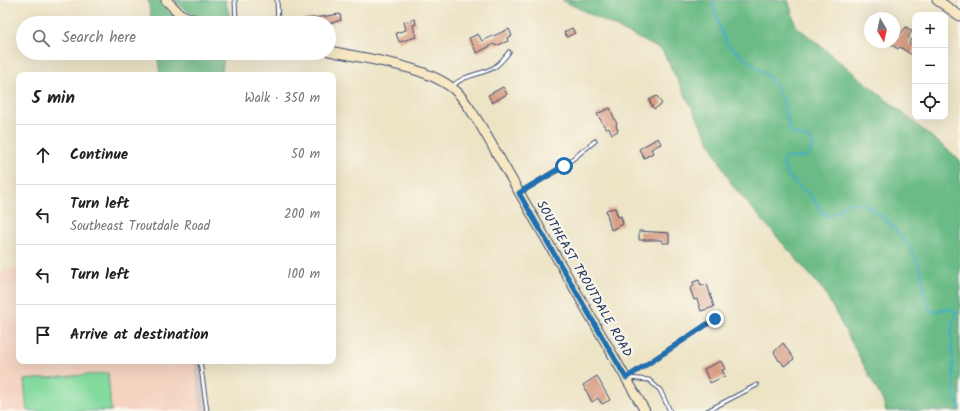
<!DOCTYPE html>
<html lang="en">
<head>
<meta charset="utf-8">
<style>
	:root { --surface:#fff; --page:#f6f6f6; --text:#222; --muted:#767676; --line:#e0e0e0 }
	body { margin:0; font-family:Kalam,sans-serif; background:var(--page); color:var(--text) }
	.controls { position:absolute; right:12px; top:12px; display:grid; overflow:hidden; border-radius:8px; box-shadow:0 4px 16px #0002 }
	.controls button { width:36px; height:36px; display:grid; place-items:center; padding:0; border:0; border-bottom:1px solid var(--line); background:var(--surface); color:var(--text); font:20px sans-serif }
	.compass { position:absolute; left:864px; top:12px; width:36px; height:36px; border-radius:50%; background:var(--surface); box-shadow:0 4px 16px #0002; rotate:171deg }
	.stop { position:absolute; width:12px; height:12px; margin:-9px; border:3px solid #1f6fb2; border-radius:50%; background:#fff }
	.stop.end { background:#1f6fb2; border-color:#fff; box-shadow:0 1px 4px #0008 }
	.list { margin:0; padding:0; list-style:none }
	h2 { display:flex; justify-content:space-between; align-items:center; height:52px; margin:0; padding:0 16px; font-size:17px }
	h2 small { font-size:13px; font-weight:400; color:var(--muted) }
	.list li { display:grid; grid-template-columns:26px 1fr auto; gap:12px; align-items:center; box-sizing:border-box; height:60px; padding:0 16px; border-top:1px solid var(--line) }
	.list b { display:block; font-size:15px; white-space:nowrap }
	.list p { margin:0; font-size:13px; white-space:nowrap; color:var(--muted) }
	.list em { font-size:13px; font-style:normal; color:var(--muted) }
	.icon { flex:none; width:22px; height:22px; fill:none; stroke:currentColor; stroke-width:2; stroke-linecap:round; stroke-linejoin:round }
	.map { position:relative; flex:none; width:960px; height:411px; overflow:hidden }
	.search { position:absolute; background:var(--surface); box-shadow:0 4px 16px #0002; left:16px; top:16px; width:320px; height:44px; display:flex; align-items:center; gap:10px; box-sizing:border-box; padding:0 14px; border-radius:22px; color:var(--muted); font-size:15px }
	.panel { position:absolute; background:var(--surface); box-shadow:0 4px 16px #0002; left:16px; top:72px; width:320px; height:292px; border-radius:8px }
	.map>svg:first-child { display:block }
	.built { fill:#f4d3c1 }
	.industrial { fill:#d0c0bc }
	.green { fill:#84db9e; stroke:#50857e }
	.forest { fill:#6bbb85; stroke:#437572 }
	.lines { fill:none; stroke-linecap:round; stroke-linejoin:round }
	.stream { stroke:#46aec5; stroke-width:2 }
	.building { fill:#d89b83 }
	.lane-casing { stroke:#3a4a6e; stroke-width:5 }
	.secondary-casing { stroke:#3a4a6e; stroke-width:11 }
	.lane { stroke:#fff; stroke-width:3 }
	.secondary { stroke:#f7e8c3; stroke-width:9 }
	.route { stroke:#1f6fb2; stroke-width:5 }
	.labels { text-anchor:middle; dominant-baseline:central; stroke-width:4; stroke-linejoin:round; paint-order:stroke }
	.street-label { font-size:13px; fill:#1b2f5e; stroke:#fbf7ec }
</style>
</head>
<body>
<div class="map">
<svg width="960" height="411" viewBox="0 0 960 411">
	<rect width="100%" height="100%" fill="#fbf7ec"/>
	<filter id="ink" filterUnits="userSpaceOnUse"><feTurbulence type="fractalNoise" baseFrequency=".025" numOctaves="2"/><feDisplacementMap in="SourceGraphic" scale="8" xChannelSelector="R" yChannelSelector="G"/><feConvolveMatrix kernelMatrix="1 2 1 2 8 2 1 2 1" color-interpolation-filters="sRGB"/></filter>
	<filter id="wash" filterUnits="userSpaceOnUse"><feTurbulence type="fractalNoise" baseFrequency=".012" numOctaves="4" result="noise"/><feDisplacementMap in="SourceGraphic" scale="16" xChannelSelector="R" yChannelSelector="G"/><feGaussianBlur stdDeviation="0.9" result="paint"/><feColorMatrix in="noise" values="0 0 0 0 0 0 0 0 0 0 0 0 0 0 0 0 0 1.4 0 .05"/><feComposite in="paint" operator="in"/></filter>
	<g filter="url(#wash)">
		<rect width="100%" height="100%" fill="#ede4c6"/>
		<path class="built" d="M 19,269 L 19,361 L 194,361 L 201,411 L 0,411 L 0,272 Z"/>
		<path class="industrial" d="M 194,361 L 203,361 L 210,411 L 201,411 Z"/>
		<path class="green" d="M 108,373 L 111,411 L 27,411 L 24,380 Z"/>
		<path class="forest" d="M 148,0 L 159,0 L 170,13 L 187,23 L 152,23 Z
			M 174,0 L 225,0 L 230,17 L 227,22 C 206,22 188,15 174,0 Z
			M 562,0 L 788,0 L 796,26 L 960,160 L 960,411 L 886,411 L 883,401 L 824,291 L 732,185 L 662,50 Z
			M 157,53 L 224,53 L 222,75 L 160,75 Z"/>
		<g class="lines">
			<path class="stream" d="M 713,0 L 718,23 L 727,44 L 770,78 L 783,100 L 790,131 C 797,137 806,135 812,141 L 813,148 L 807,157 L 785,158 L 783,162 C 785,180 801,185 812,197 C 819,205 817,210 827,216 L 838,212 L 846,203 C 850,203 855,202 858,203 C 881,209 914,247 920,269 C 924,281 925,304 930,311 C 940,312 946,306 956,312 L 951,333 L 952,348 L 955,396 L 960,407"/>
		</g>
		<g id="blocks">
			<path class="building" d="M 340,14 L 341,20 L 331,23 L 300,23 L 300,20 Z
				M 415,19 L 416,24 L 413,25 L 416,37 L 399,42 L 396,33 L 406,30 L 404,22 Z
				M 906,27 L 912,31 L 908,37 L 911,40 L 909,43 L 915,47 L 912,55 L 900,47 L 898,49 L 888,42 L 894,42 L 894,34 L 898,37 Z
				M 572,28 L 575,33 L 567,37 L 564,32 Z
				M 509,29 L 512,36 L 507,38 L 508,41 L 496,46 L 494,44 L 477,53 L 469,38 L 478,34 L 482,41 Z
				M 503,87 L 507,94 L 492,103 L 488,95 Z
				M 657,96 L 662,104 L 654,109 L 649,100 Z
				M 610,108 L 617,124 L 616,125 L 618,131 L 612,134 L 609,128 L 606,129 L 597,114 Z
				M 658,138 L 661,144 L 651,149 L 653,153 L 644,158 L 639,149 Z
				M 615,208 L 618,217 L 621,216 L 623,224 L 611,230 L 606,210 Z
				M 639,231 L 669,233 L 669,243 L 662,243 L 662,240 L 639,240 Z
				M 699,280 L 701,286 L 707,284 L 714,307 L 701,311 L 697,299 L 694,300 L 690,288 L 694,286 L 693,282 Z
				M 783,343 L 794,359 L 784,366 L 780,360 L 779,361 L 774,352 Z
				M 721,361 L 725,369 L 722,370 L 725,376 L 710,383 L 704,369 Z
				M 597,376 L 610,400 L 602,404 L 598,398 L 592,402 L 583,385 Z"/>
		</g>
	</g>
	<g filter="url(#ink)">
		<use href="#blocks" fill-opacity="0" stroke="#3a4a6e" stroke-width="1"/>
		<g class="lines">
			<defs>
				<path id="lane" d="M 235,0 L 236,23
					M 277,0 L 278,23
					M 453,86 C 463,75 480,75 493,68 C 500,64 504,58 509,52
					M 521,192 L 564,166 L 595,141
					M 200,361 L 207,411
					M 628,377 L 715,319
					M 629,378 L 649,380 L 660,390 L 670,411
					M 707,411 L 757,385"/>
				<path id="secondary" d="M 166,0 L 180,14 L 201,23
					M 937,0 L 960,16
					M 329,51 C 366,59 431,66 458,93 C 467,103 474,115 481,126 L 645,411"/>
			</defs>
			<use href="#lane" class="lane-casing"/>
			<use href="#secondary" class="secondary-casing"/>
			<use href="#lane" class="lane"/>
			<use href="#secondary" class="secondary"/>
		</g>
	</g>
	<g class="lines" filter="url(#ink)">
		<path class="route" d="M 564,166 L 519,193 L 626,378 L 715,319"/>
	</g>
	<g class="labels">
		<g class="street-label">
			<text transform="translate(584 279) rotate(60)">SOUTHEAST TROUTDALE ROAD</text>
		</g>
	</g>
</svg>
<div class="controls">
<button>+</button>
<button>−</button>
<button><svg class="icon" aria-label="locate" viewBox="0 0 24 24"><circle cx="12" cy="12" r="6"/><path d="M12 2v4M12 18v4M2 12h4M18 12h4"/></svg></button>
</div>
<svg class="compass" viewBox="-18 -18 36 36"><path d="M0-13l5 13h-10z" fill="#e53935"/><path d="M0 13l5-13h-10z" fill="#767676"/></svg>
<div class="stop" style="left:564px;top:166px"></div>
<div class="stop end" style="left:715px;top:319px"></div>
<div class="search"><svg class="icon" aria-label="search" viewBox="0 0 24 24"><circle cx="10" cy="10" r="6"/><path d="M15 15l6 6"/></svg>Search here</div>
<section class="panel">
<h2>5 min<small>Walk · 350 m</small></h2>
<ul class="list">
<li><svg class="icon" aria-label="ahead" viewBox="0 0 24 24"><path d="M12 20V5M6 11l6-6 6 6"/></svg><div><b>Continue</b></div><em>50 m</em></li>
<li><svg class="icon" aria-label="left" viewBox="0 0 24 24"><path d="M17 20v-9H6M10 6l-5 5 5 5"/></svg><div><b>Turn left</b><p>Southeast Troutdale Road</p></div><em>200 m</em></li>
<li><svg class="icon" aria-label="left" viewBox="0 0 24 24"><path d="M17 20v-9H6M10 6l-5 5 5 5"/></svg><div><b>Turn left</b></div><em>100 m</em></li>
<li><svg class="icon" aria-label="arrive" viewBox="0 0 24 24"><path d="M6 21V4h12l-3 4 3 4H6"/></svg><div><b>Arrive at destination</b></div></li>
</ul>
</section>
</div>
</body>
</html>
